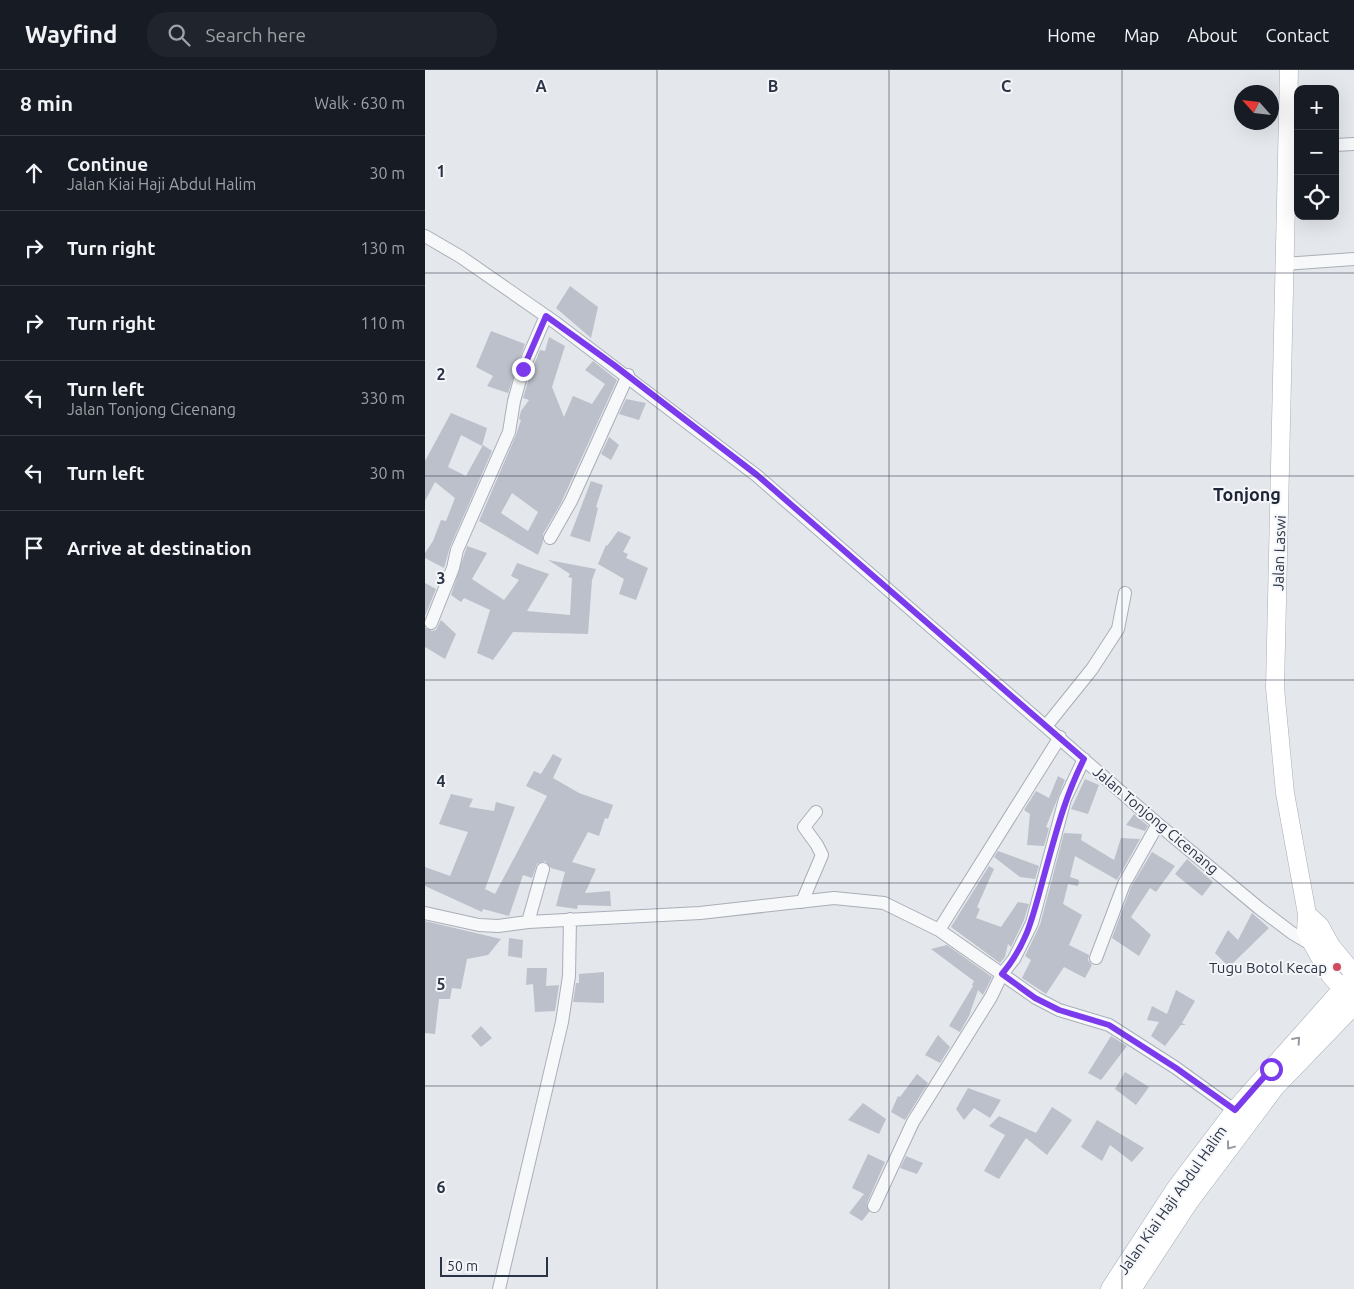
<!DOCTYPE html>
<html lang="en">
<head>
<meta charset="utf-8">
<style>
	:root { --surface:#171b24; --page:#20242c; --text:#f1f3f6; --muted:#9ea1a6; --line:#363941 }
	body { margin:0; font-family:Ubuntu,sans-serif; background:var(--page); color:var(--text) }
	.controls { position:absolute; right:15px; top:15px; display:grid; overflow:hidden; border-radius:10px; box-shadow:0 5px 20px #0002 }
	.controls button { width:45px; height:45px; display:grid; place-items:center; padding:0; border:0; border-bottom:1px solid var(--line); background:var(--surface); color:var(--text); font:25px sans-serif }
	.compass { position:absolute; left:809px; top:15px; width:45px; height:45px; border-radius:50%; background:var(--surface); box-shadow:0 5px 20px #0002; rotate:297deg }
	.scale { position:absolute; left:15px; bottom:12px; width:108px; box-sizing:border-box; padding-left:5px; border:2px solid #2b3445; border-top:0; font-size:14px; line-height:18px; white-space:nowrap; color:#2b3445; -webkit-text-stroke:4px #f4f6f9; paint-order:stroke }
	.stop { position:absolute; width:15px; height:15px; margin:-11px; border:4px solid #7c3aed; border-radius:50%; background:#fff }
	.stop.end { background:#7c3aed; border-color:#fff; box-shadow:0 1px 5px #0008 }
	.list { margin:0; padding:0; list-style:none }
	h2 { display:flex; justify-content:space-between; align-items:center; height:65px; margin:0; padding:0 20px; font-size:21px }
	h2 small { font-size:16px; font-weight:400; color:var(--muted) }
	.list li { display:grid; grid-template-columns:32px 1fr auto; gap:15px; align-items:center; box-sizing:border-box; height:75px; padding:0 20px; border-top:1px solid var(--line) }
	.list b { display:block; font-size:19px; white-space:nowrap }
	.list p { margin:0; font-size:16px; white-space:nowrap; color:var(--muted) }
	.list em { font-size:16px; font-style:normal; color:var(--muted) }
	.icon { flex:none; width:28px; height:28px; fill:none; stroke:currentColor; stroke-width:2; stroke-linecap:round; stroke-linejoin:round }
	.map { position:relative; flex:none; width:929px; height:1219px; overflow:hidden }
	header { display:flex; align-items:center; gap:30px; box-sizing:border-box; height:70px; padding:0 25px; background:var(--surface); border-bottom:1px solid var(--line) }
	header strong { font-size:24px }
	nav { display:flex; gap:28px; margin-inline-start:auto; font-size:18px }
	.search { width:350px; height:45px; background:var(--page); display:flex; align-items:center; gap:12px; box-sizing:border-box; padding:0 18px; border-radius:20px; color:var(--muted); font-size:19px }
	main { display:flex }
	aside { flex:1; background:var(--surface) }
	.map>svg:first-child { display:block }
	.building { fill:#bbc0ca; fill-rule:evenodd }
	.lines { fill:none; stroke-linecap:round; stroke-linejoin:round }
	.street-casing { stroke:#a9aeb7; stroke-width:14 }
	.secondary-casing { stroke:#a9aeb7; stroke-width:19 }
	.primary-casing { stroke:#a3abb8; stroke-width:21 }
	.street { stroke:#f7f8fa; stroke-width:12 }
	.secondary { stroke:#fff; stroke-width:18 }
	.primary { stroke:#fff; stroke-width:20 }
	.oneway { stroke:#959aa2 }
	.route { stroke:#7c3aed; stroke-width:6 }
	.grid { fill:none; stroke:#2b3445; stroke-width:1; stroke-opacity:0.55 }
	.poi-dot { fill:#d1495b; stroke:#f4f6f9; stroke-width:2 }
	.labels { text-anchor:middle; dominant-baseline:central; stroke-width:4; stroke-linejoin:round; paint-order:stroke }
	.street-label { font-size:15px; fill:#2b3445; stroke:#f4f6f9 }
	.poi-label { font-size:15px; fill:#2b3445; stroke:#f4f6f9; text-anchor:end }
	.quarter-label { font-size:18px; font-weight:bold; fill:#1d2536; stroke:#f4f6f9 }
	.grid-label { font-size:16px; text-anchor:middle; font-weight:bold; fill:#2b3445; stroke:#f4f6f9; stroke-width:4; stroke-linejoin:round; paint-order:stroke }
</style>
</head>
<body>
<header>
<strong>Wayfind</strong>
<div class="search"><svg class="icon" aria-label="search" viewBox="0 0 24 24"><circle cx="10" cy="10" r="6"/><path d="M15 15l6 6"/></svg>Search here</div>
<nav><a>Home</a><a>Map</a><a>About</a><a>Contact</a></nav>
</header>
<main>
<aside>
<h2>8 min<small>Walk · 630 m</small></h2>
<ul class="list">
<li><svg class="icon" aria-label="ahead" viewBox="0 0 24 24"><path d="M12 20V5M6 11l6-6 6 6"/></svg><div><b>Continue</b><p>Jalan Kiai Haji Abdul Halim</p></div><em>30 m</em></li>
<li><svg class="icon" aria-label="right" viewBox="0 0 24 24"><path d="M7 20v-9h11M14 6l5 5-5 5"/></svg><div><b>Turn right</b></div><em>130 m</em></li>
<li><svg class="icon" aria-label="right" viewBox="0 0 24 24"><path d="M7 20v-9h11M14 6l5 5-5 5"/></svg><div><b>Turn right</b></div><em>110 m</em></li>
<li><svg class="icon" aria-label="left" viewBox="0 0 24 24"><path d="M17 20v-9H6M10 6l-5 5 5 5"/></svg><div><b>Turn left</b><p>Jalan Tonjong Cicenang</p></div><em>330 m</em></li>
<li><svg class="icon" aria-label="left" viewBox="0 0 24 24"><path d="M17 20v-9H6M10 6l-5 5 5 5"/></svg><div><b>Turn left</b></div><em>30 m</em></li>
<li><svg class="icon" aria-label="arrive" viewBox="0 0 24 24"><path d="M6 21V4h12l-3 4 3 4H6"/></svg><div><b>Arrive at destination</b></div></li>
</ul>
</aside>
<div class="map">
<svg width="929" height="1219" viewBox="0 0 929 1219">
	<rect width="100%" height="100%" fill="#e4e7ec"/>
	<path class="building" d="M 145,216 L 173,237 L 166,268 L 131,238 Z
		M 66,261 L 100,274 L 83,323 L 62,316 L 68,306 L 51,297 Z
		M 124,267 L 140,276 L 127,317 L 139,347 L 148,326 L 167,334 L 180,314 L 160,300 L 168,291 L 192,310 L 136,433 L 118,464 L 118,472 L 113,485 L 54,451 L 91,365 L 96,350 L 94,349 L 96,341 L 104,330 L 98,328 L 106,302 L 115,280 L 120,281 ZM 87,423 L 113,442 L 103,461 L 76,443 Z
		M 201,329 L 221,333 L 214,350 L 194,344 Z
		M 26,343 L 62,358 L 57,376 L 36,365 L 23,397 L 41,406 L 58,375 L 67,381 L 25,477 L 19,498 L 0,488 L 0,483 L 8,471 L 16,450 L 21,451 L 30,428 L 10,412 L 0,431 L 0,391 Z
		M 184,367 L 194,375 L 186,390 L 176,384 Z
		M 166,411 L 178,415 L 171,437 L 173,438 L 165,472 L 145,466 Z
		M 193,461 L 206,467 L 198,482 L 203,484 L 201,488 L 223,498 L 211,530 L 194,524 L 199,509 L 173,494 L 181,475 L 182,476 Z
		M 42,476 L 62,483 L 47,509 L 79,530 L 94,510 L 86,506 L 92,493 L 124,504 L 102,541 L 145,545 L 147,508 L 143,507 L 145,504 L 123,490 L 171,499 L 167,510 L 163,564 L 88,562 L 68,590 L 52,583 L 65,540 L 39,528 L 36,532 L 26,525 Z
		M 0,513 L 11,519 L 0,546 Z
		M 16,550 L 31,564 L 20,589 L 0,577 L 0,558 L 7,561 L 11,560 Z
		M 128,684 L 137,689 L 128,708 L 154,723 L 188,735 L 183,749 L 180,748 L 174,766 L 163,762 L 147,792 L 171,799 L 160,823 L 185,821 L 186,836 L 153,835 L 152,839 L 131,836 L 140,802 L 126,798 L 120,791 L 112,794 L 107,808 L 98,805 L 84,846 L 58,839 L 57,842 L 0,816 L 0,797 L 25,806 L 43,762 L 14,754 L 26,724 L 48,729 L 44,737 L 69,741 L 71,732 L 90,737 L 60,819 L 70,824 L 122,726 L 101,716 L 109,701 L 116,704 Z
		M 633,706 L 640,710 L 621,757 L 624,758 L 619,776 L 602,775 L 605,744 L 599,740 L 611,721 L 624,728 Z
		M 660,709 L 674,715 L 663,744 L 646,739 Z
		M 709,744 L 723,756 L 720,761 L 701,755 Z
		M 639,763 L 657,764 L 656,770 L 689,790 L 696,768 L 715,769 L 692,810 L 650,786 L 645,807 L 654,810 L 653,816 L 643,814 L 638,834 L 657,845 L 644,875 L 664,885 L 663,890 L 667,895 L 660,908 L 639,897 L 621,924 L 597,908 L 606,890 L 600,886 L 615,855 Z
		M 573,781 L 614,796 L 610,809 L 595,807 L 569,787 Z
		M 727,782 L 750,796 L 731,822 L 725,818 L 706,847 L 726,865 L 714,886 L 687,868 L 706,817 Z
		M 762,789 L 788,812 L 777,826 L 750,804 Z
		M 564,796 L 569,799 L 552,837 L 555,839 L 551,848 L 576,857 L 593,832 L 604,834 L 599,850 L 586,877 L 583,874 L 580,887 L 575,893 L 526,857 Z
		M 827,843 L 844,858 L 804,897 L 790,883 L 803,860 L 813,870 Z
		M 0,851 L 76,869 L 63,885 L 42,889 L 36,919 L 27,918 L 25,929 L 14,929 L 10,964 L 0,963 Z
		M 84,868 L 98,870 L 97,888 L 83,886 Z
		M 522,875 L 567,907 L 558,925 L 553,920 L 544,946 L 535,962 L 524,956 L 548,916 L 550,918 L 547,915 L 549,911 L 506,879 Z
		M 102,898 L 122,898 L 121,916 L 134,915 L 130,941 L 110,942 L 108,914 L 101,915 Z
		M 179,902 L 179,933 L 148,932 L 151,913 L 154,913 L 154,904 Z
		M 751,920 L 770,931 L 757,953 L 761,955 L 756,955 L 740,976 L 726,966 L 734,952 L 722,950 L 727,936 L 742,944 Z
		M 56,956 L 67,968 L 56,977 L 46,966 Z
		M 513,965 L 525,977 L 515,993 L 500,985 Z
		M 686,966 L 702,976 L 676,1010 L 663,1003 Z
		M 700,1002 L 724,1017 L 711,1035 L 690,1019 Z
		M 492,1004 L 503,1013 L 480,1050 L 466,1042 L 473,1026 L 475,1027 Z
		M 543,1018 L 576,1030 L 565,1048 L 549,1038 L 539,1050 L 531,1039 Z
		M 438,1033 L 461,1049 L 454,1064 L 423,1050 Z
		M 627,1037 L 647,1050 L 622,1085 L 601,1068 L 574,1109 L 559,1101 L 580,1065 L 564,1056 L 574,1046 L 611,1063 Z
		M 672,1050 L 719,1078 L 707,1092 L 685,1075 L 677,1091 L 656,1077 Z
		M 443,1084 L 460,1092 L 442,1133 L 444,1142 L 437,1151 L 424,1143 L 439,1124 L 427,1118 Z
		M 481,1086 L 498,1093 L 492,1104 L 475,1098 Z"/>
	<g class="lines">
		<defs>
			<path id="street" d="M 910,75 L 929,74
				M 0,166 L 36,187 L 131,253 L 331,405 L 733,754 L 834,838 L 867,863 L 889,876
				M 859,194 L 929,189
				M 125,468 L 146,431 L 203,305
				M 6,553 L 28,498 L 32,480 L 84,362 L 89,331 L 98,299 L 121,246
				M 622,655 L 667,599 L 693,559 L 700,523
				M 377,832 L 397,785 L 392,775 L 379,757 L 391,742
				M 0,843 L 54,855 L 73,856 L 103,852 L 275,843 L 409,828 L 459,833 L 514,860 L 611,928 L 634,940 L 684,955 L 751,998 L 816,1045
				M 103,852 L 118,799
				M 514,860 L 635,667
				M 671,888 L 699,814 L 733,754
				M 449,1136 L 488,1052 L 566,927 L 577,904 L 589,889 L 607,853 L 640,729 L 659,689
				M 74,1219 L 137,952 L 144,906 L 145,849"/>
			<path id="secondary" d="M 864,0 L 850,618 L 860,723 L 882,844 L 881,862 L 905,905 L 927,930
				M 882,844 L 895,856 L 906,876 L 929,904"/>
			<path id="primary" d="M 686,1219 L 752,1118 L 811,1040 L 929,907
				M 706,1219 L 763,1132 L 850,1016 L 929,934"/>
		</defs>
		<use href="#street" class="street-casing"/>
		<use href="#secondary" class="secondary-casing"/>
		<use href="#primary" class="primary-casing"/>
		<use href="#street" class="street"/>
		<use href="#secondary" class="secondary"/>
		<use href="#primary" class="primary"/>
	</g>
	<defs><path id="oneway-chevron" d="M-2-3.5L2.5 0L-2 3.5" fill="none" stroke-width="1.6" stroke-linecap="round" stroke-linejoin="round" transform="scale(1.25)"/></defs>
	<g class="oneway">
		<use href="#oneway-chevron" transform="translate(872 970) rotate(-49)"/>
		<use href="#oneway-chevron" transform="translate(805 1076) rotate(127)"/>
	</g>
	<g class="lines">
		<path class="route" d="M 98,299 L 121,246 L 189,295 L 332,405 L 659,689 C 639,728 629,770 617,813 C 607,849 602,874 577,904 L 610,928 L 634,940 L 684,955 L 751,998 L 810,1040 L 846,999"/>
	</g>
	<path class="grid" d="M 232,0 L 232,1219M 464,0 L 464,1219M 697,0 L 697,1219M 0,203 L 929,203M 0,406 L 929,406M 0,610 L 929,610M 0,813 L 929,813M 0,1016 L 929,1016"/>
	<circle class="poi-dot" cx="912" cy="897" r="5"/>
	<g class="labels">
		<g class="street-label">
			<text transform="translate(854 483) rotate(-88)">Jalan Laswi</text>
			<text transform="translate(731 750) rotate(40)">Jalan Tonjong Cicenang</text>
			<text transform="translate(747 1130) rotate(-55)">Jalan Kiai Haji Abdul Halim</text>
		</g>
		<g class="poi-label">
			<text x="902" y="897">Tugu Botol Kecap</text>
		</g>
		<g class="quarter-label">
			<text x="822" y="424">Tonjong</text>
		</g>
	</g>
	<g class="grid-label">
		<text x="116" y="22">A</text>
		<text x="348" y="22">B</text>
		<text x="581" y="22">C</text>
		<text x="16" y="107">1</text>
		<text x="16" y="310">2</text>
		<text x="16" y="514">3</text>
		<text x="16" y="717">4</text>
		<text x="16" y="920">5</text>
		<text x="16" y="1123">6</text>
	</g>
</svg>
<div class="controls">
<button>+</button>
<button>−</button>
<button><svg class="icon" aria-label="locate" viewBox="0 0 24 24"><circle cx="12" cy="12" r="6"/><path d="M12 2v4M12 18v4M2 12h4M18 12h4"/></svg></button>
</div>
<svg class="compass" viewBox="-18 -18 36 36"><path d="M0-13l5 13h-10z" fill="#e53935"/><path d="M0 13l5-13h-10z" fill="#9ea1a6"/></svg>
<div class="scale">50 m</div>
<div class="stop" style="left:846px;top:999px"></div>
<div class="stop end" style="left:98px;top:299px"></div>
</div>
</main>
</body>
</html>
